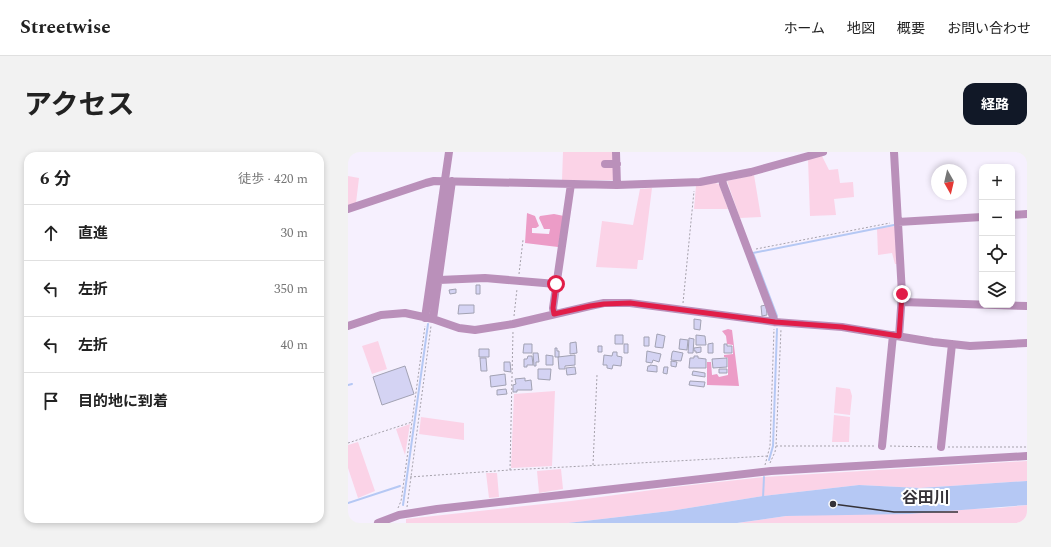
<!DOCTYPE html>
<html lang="ja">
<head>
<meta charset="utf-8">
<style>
	:root { --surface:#fff; --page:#f2f2f2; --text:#222; --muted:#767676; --line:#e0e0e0; --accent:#111827 }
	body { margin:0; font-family:Spectral,"Noto Sans JP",serif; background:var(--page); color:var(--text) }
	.controls { position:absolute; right:12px; top:12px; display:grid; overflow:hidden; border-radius:8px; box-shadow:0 2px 6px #0003 }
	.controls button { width:36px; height:36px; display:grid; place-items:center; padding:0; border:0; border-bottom:1px solid var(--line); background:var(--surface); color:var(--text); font:20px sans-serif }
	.compass { position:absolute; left:583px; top:12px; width:36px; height:36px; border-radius:50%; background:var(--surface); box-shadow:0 2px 6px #0003; rotate:172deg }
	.stop { position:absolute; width:12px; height:12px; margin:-9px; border:3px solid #e11d48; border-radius:50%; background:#fff }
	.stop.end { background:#e11d48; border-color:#fff; box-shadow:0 1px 4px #0008 }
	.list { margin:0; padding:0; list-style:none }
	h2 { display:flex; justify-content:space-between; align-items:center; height:52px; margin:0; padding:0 16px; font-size:17px }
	h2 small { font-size:13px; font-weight:400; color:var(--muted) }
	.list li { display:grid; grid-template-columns:26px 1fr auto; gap:12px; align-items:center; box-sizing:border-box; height:56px; padding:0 16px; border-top:1px solid var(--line) }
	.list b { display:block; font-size:15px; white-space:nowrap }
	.list em { font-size:13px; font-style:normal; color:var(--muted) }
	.icon { flex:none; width:22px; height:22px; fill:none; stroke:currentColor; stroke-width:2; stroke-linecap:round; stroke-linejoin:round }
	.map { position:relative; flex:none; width:679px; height:371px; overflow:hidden; border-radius:12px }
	header { display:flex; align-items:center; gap:24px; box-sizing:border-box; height:56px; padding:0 20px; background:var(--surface); border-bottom:1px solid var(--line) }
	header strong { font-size:19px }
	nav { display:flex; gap:22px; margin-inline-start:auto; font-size:14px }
	.intro { display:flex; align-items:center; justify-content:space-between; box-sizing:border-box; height:96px; padding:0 24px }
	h1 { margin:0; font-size:28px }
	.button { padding:10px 18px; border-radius:12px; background:var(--accent); color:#fff; font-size:14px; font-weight:700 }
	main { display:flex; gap:24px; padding:0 24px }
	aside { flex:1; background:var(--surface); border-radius:12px; box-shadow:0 2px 6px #0003 }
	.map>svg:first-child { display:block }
	.green { fill:#fbd3e7 }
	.forest { fill:#ec9cc7 }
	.water { fill:#b5c8f4 }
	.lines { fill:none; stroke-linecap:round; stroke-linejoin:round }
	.stream { stroke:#b5c8f4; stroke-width:2 }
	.building { fill:#d4d3f3; stroke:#a2a2b3 }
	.path { stroke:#a5a1ab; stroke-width:1; stroke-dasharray:2 2; stroke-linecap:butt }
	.minor { stroke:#ba90ba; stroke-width:8 }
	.route { stroke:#e11d48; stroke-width:5 }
	.leader { fill:none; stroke:#353238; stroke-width:1.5 }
	.callout-dot { fill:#353238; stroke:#fff; stroke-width:1.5 }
	.callout-label { font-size:16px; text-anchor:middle; font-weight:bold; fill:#353238; stroke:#fff; stroke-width:4; stroke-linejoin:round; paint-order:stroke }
</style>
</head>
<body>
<header>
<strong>Streetwise</strong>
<nav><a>ホーム</a><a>地図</a><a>概要</a><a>お問い合わせ</a></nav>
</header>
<div class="intro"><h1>アクセス</h1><a class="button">経路</a></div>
<main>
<aside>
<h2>6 分<small>徒歩 · 420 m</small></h2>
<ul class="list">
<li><svg class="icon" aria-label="ahead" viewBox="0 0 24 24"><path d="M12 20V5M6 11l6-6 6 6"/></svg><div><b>直進</b></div><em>30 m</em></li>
<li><svg class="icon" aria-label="left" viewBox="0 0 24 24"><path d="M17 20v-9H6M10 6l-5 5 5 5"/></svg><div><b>左折</b></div><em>350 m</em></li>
<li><svg class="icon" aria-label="left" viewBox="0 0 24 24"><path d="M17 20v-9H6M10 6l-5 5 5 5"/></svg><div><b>左折</b></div><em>40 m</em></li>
<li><svg class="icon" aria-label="arrive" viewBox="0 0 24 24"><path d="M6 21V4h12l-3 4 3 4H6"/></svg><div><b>目的地に到着</b></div></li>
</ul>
</aside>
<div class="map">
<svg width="679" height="371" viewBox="0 0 679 371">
	<rect width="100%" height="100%" fill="#f6f0fe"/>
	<path class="green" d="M 215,0 L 265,0 L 265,28 L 214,28 Z
		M 474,4 L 481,18 L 490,17 L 492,31 L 505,30 L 506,45 L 486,47 L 488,63 L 462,64 L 460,7 Z
		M 406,23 L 413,65 L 392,66 L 379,29 Z
		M 0,24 L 11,26 L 8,51 L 0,53 Z
		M 367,31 L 371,32 L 380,57 L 346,57 L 348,34 Z
		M 304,36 L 295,108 L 290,108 L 289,117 L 248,115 L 254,69 L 285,73 L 292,37 Z
		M 547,74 L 549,112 L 547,112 L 544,101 L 530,103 L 529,77 Z
		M 30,189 L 39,217 L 24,222 L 14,194 Z
		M 488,235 L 502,237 L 504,244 L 502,263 L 486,261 Z
		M 207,239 L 204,314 L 163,316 L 166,242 Z
		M 486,263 L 502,265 L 501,290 L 484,290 Z
		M 73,265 L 116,271 L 116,288 L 71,282 Z
		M 62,272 L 57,303 L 48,277 Z
		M 10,290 L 27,339 L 10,346 L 0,316 L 0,293 Z
		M 679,309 L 679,329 L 572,336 L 511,333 L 415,344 L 322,359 L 220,371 L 58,371 L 58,367 L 223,349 L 326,335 L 416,325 Z
		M 213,317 L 215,337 L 191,341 L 189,319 Z
		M 138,321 L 149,321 L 151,345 L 141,346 Z
		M 679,353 L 679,371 L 390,371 L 438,364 L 651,356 Z"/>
	<path class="forest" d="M 179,61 L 187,64 L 191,74 L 188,76 L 184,76 L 184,81 L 201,82 L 202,77 L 196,77 L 191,66 L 192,64 L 206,62 L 216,64 L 210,95 L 177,91 Z
		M 380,177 L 384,178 L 391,234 L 359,233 L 359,210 L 363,210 L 364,223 L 369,222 L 371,225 L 380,223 L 380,206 L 376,205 L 376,203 L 385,202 L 385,193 L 379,192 L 378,184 L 374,179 Z"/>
	<path class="water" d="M 679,329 L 679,353 L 561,362 L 438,364 L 389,371 L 220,371 L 322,359 L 415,344 L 511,333 L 572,336 Z"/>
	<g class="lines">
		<path class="stream" d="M 429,164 L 405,101 L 546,73
			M 0,233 L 4,232
			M 421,308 L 425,294 L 429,177
			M 415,346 L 416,325
			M 0,351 L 52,334
			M 55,353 L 80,172"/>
	</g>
	<path class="building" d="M 128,133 L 132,133 L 132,142 L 128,142 Z
		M 108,137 L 108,141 L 102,142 L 101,138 Z
		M 111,153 L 126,153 L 126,161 L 110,162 Z
		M 418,153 L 419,163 L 414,164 L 413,154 Z
		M 346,167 L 353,168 L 352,178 L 346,177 Z
		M 309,182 L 317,184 L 315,196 L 307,195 Z
		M 267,183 L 275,183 L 275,192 L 267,192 Z
		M 348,183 L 357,184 L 358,193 L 348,193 Z
		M 296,185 L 301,185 L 301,194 L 296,194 Z
		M 341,186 L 346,187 L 345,201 L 340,201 Z
		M 332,187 L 340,188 L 339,198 L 331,197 Z
		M 228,190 L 229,201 L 222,202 L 222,191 Z
		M 365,191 L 365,201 L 360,201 L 360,192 Z
		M 176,192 L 184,192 L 184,201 L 175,201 Z
		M 276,192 L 280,192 L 280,201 L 276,201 Z
		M 376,192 L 379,192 L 379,194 L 384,194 L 384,201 L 376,201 Z
		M 250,194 L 254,194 L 254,200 L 250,200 Z
		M 353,195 L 353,200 L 348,201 L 348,199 L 346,199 L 346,196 Z
		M 207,196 L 209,196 L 209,199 L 211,199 L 211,205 L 207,205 Z
		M 131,197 L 141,197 L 141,205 L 131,205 Z
		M 299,199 L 313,202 L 311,210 L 305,208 L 304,211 L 298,210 Z
		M 325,199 L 335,201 L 333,209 L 323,208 L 324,201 Z
		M 265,200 L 269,200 L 269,204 L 274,205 L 273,214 L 265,213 L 264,217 L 259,216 L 259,213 L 255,213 L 256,203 L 264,204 Z
		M 185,201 L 190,201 L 191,210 L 188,210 L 188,214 L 186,214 Z
		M 198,203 L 205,204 L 205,213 L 198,213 Z
		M 227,203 L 227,213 L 217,214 L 217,217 L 211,217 L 210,205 Z
		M 180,204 L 184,204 L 185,213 L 179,213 L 179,215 L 176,215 L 176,207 L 179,207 Z
		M 346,204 L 350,204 L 350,206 L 358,207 L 358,216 L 341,216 L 342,206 L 346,206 Z
		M 132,206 L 138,206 L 139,219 L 133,219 Z
		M 379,206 L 379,215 L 365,216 L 364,207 Z
		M 323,209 L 329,210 L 328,215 L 323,214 Z
		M 156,210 L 162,210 L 163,220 L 156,219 Z
		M 302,213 L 309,214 L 309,220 L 299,219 L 300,214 L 302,214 Z
		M 57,214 L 66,242 L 34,253 L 25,225 Z
		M 227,215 L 228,222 L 219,223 L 218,216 Z
		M 316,215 L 320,215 L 319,222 L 315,221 Z
		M 190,217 L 203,217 L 202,228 L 190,227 Z
		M 371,217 L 379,217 L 379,221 L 371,221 Z
		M 345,219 L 357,221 L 357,225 L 344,223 Z
		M 157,222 L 158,233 L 143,235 L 142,224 Z
		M 177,226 L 177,229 L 183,228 L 184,238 L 169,238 L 169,240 L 165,240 L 165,233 L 168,232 L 167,227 Z
		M 342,229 L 357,230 L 356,235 L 341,233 Z
		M 158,237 L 159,242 L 149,243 L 149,238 Z"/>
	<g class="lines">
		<path class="path" d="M 408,97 L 542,71
			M 171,122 L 175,88
			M 335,151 L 346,39
			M 166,164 L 169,137
			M 0,291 L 64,270
			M 428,294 L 527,294
			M 542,294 L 585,295
			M 600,295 L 679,295
			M 422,311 L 427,300 L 428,294 L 433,177
			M 245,313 L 249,223
			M 417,313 L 422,294 L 426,177
			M 162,318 L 165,179
			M 62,325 L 162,318 L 420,304
			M 59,355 L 83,174
			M 50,356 L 53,349 L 54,343 L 77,174"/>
		<path class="minor" d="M 268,0 L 269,33
			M 546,0 L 554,142 L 551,184
			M 257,12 L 269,12
			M 374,26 L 375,32 L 427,170
			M 0,57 L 78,31 L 86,29 L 269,33 L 352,30 L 403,20 L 475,0
			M 664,63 L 679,62
			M 550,70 L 634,65
			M 91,128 L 137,126 L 208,132
			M 554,150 L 679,154
			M 206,162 L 205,156 L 223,32
			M 77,166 L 101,0
			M 85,167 L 104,29
			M 0,174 L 33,163 L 57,161 L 85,167 L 111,176 L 127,178 L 165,172 L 242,154 L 256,151 L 282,151 L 427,170 L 494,175 L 585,190 L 622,194 L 679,191
			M 534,294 L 545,183
			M 593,295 L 604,192
			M 30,371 L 51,363 L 89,357 L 423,319 L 679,304"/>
	</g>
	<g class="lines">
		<path class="route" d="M 208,132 L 205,156 L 206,162 L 242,154 L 256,152 L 282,151 L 427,170 L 494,175 L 551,184 L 554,142"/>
	</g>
	<path class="leader" d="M485 352L546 360H610"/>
	<circle class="callout-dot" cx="485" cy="352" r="4"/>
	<g class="callout-label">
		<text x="578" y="351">谷田川</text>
	</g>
</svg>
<div class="controls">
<button>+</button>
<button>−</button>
<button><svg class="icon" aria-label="locate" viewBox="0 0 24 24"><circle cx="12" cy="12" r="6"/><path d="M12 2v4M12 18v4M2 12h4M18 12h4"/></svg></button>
<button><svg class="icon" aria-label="layers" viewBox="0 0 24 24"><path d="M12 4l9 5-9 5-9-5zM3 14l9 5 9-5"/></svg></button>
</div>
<svg class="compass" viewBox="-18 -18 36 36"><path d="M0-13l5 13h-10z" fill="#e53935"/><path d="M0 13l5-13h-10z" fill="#767676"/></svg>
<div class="stop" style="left:208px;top:132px"></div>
<div class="stop end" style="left:554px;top:142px"></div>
</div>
</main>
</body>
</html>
